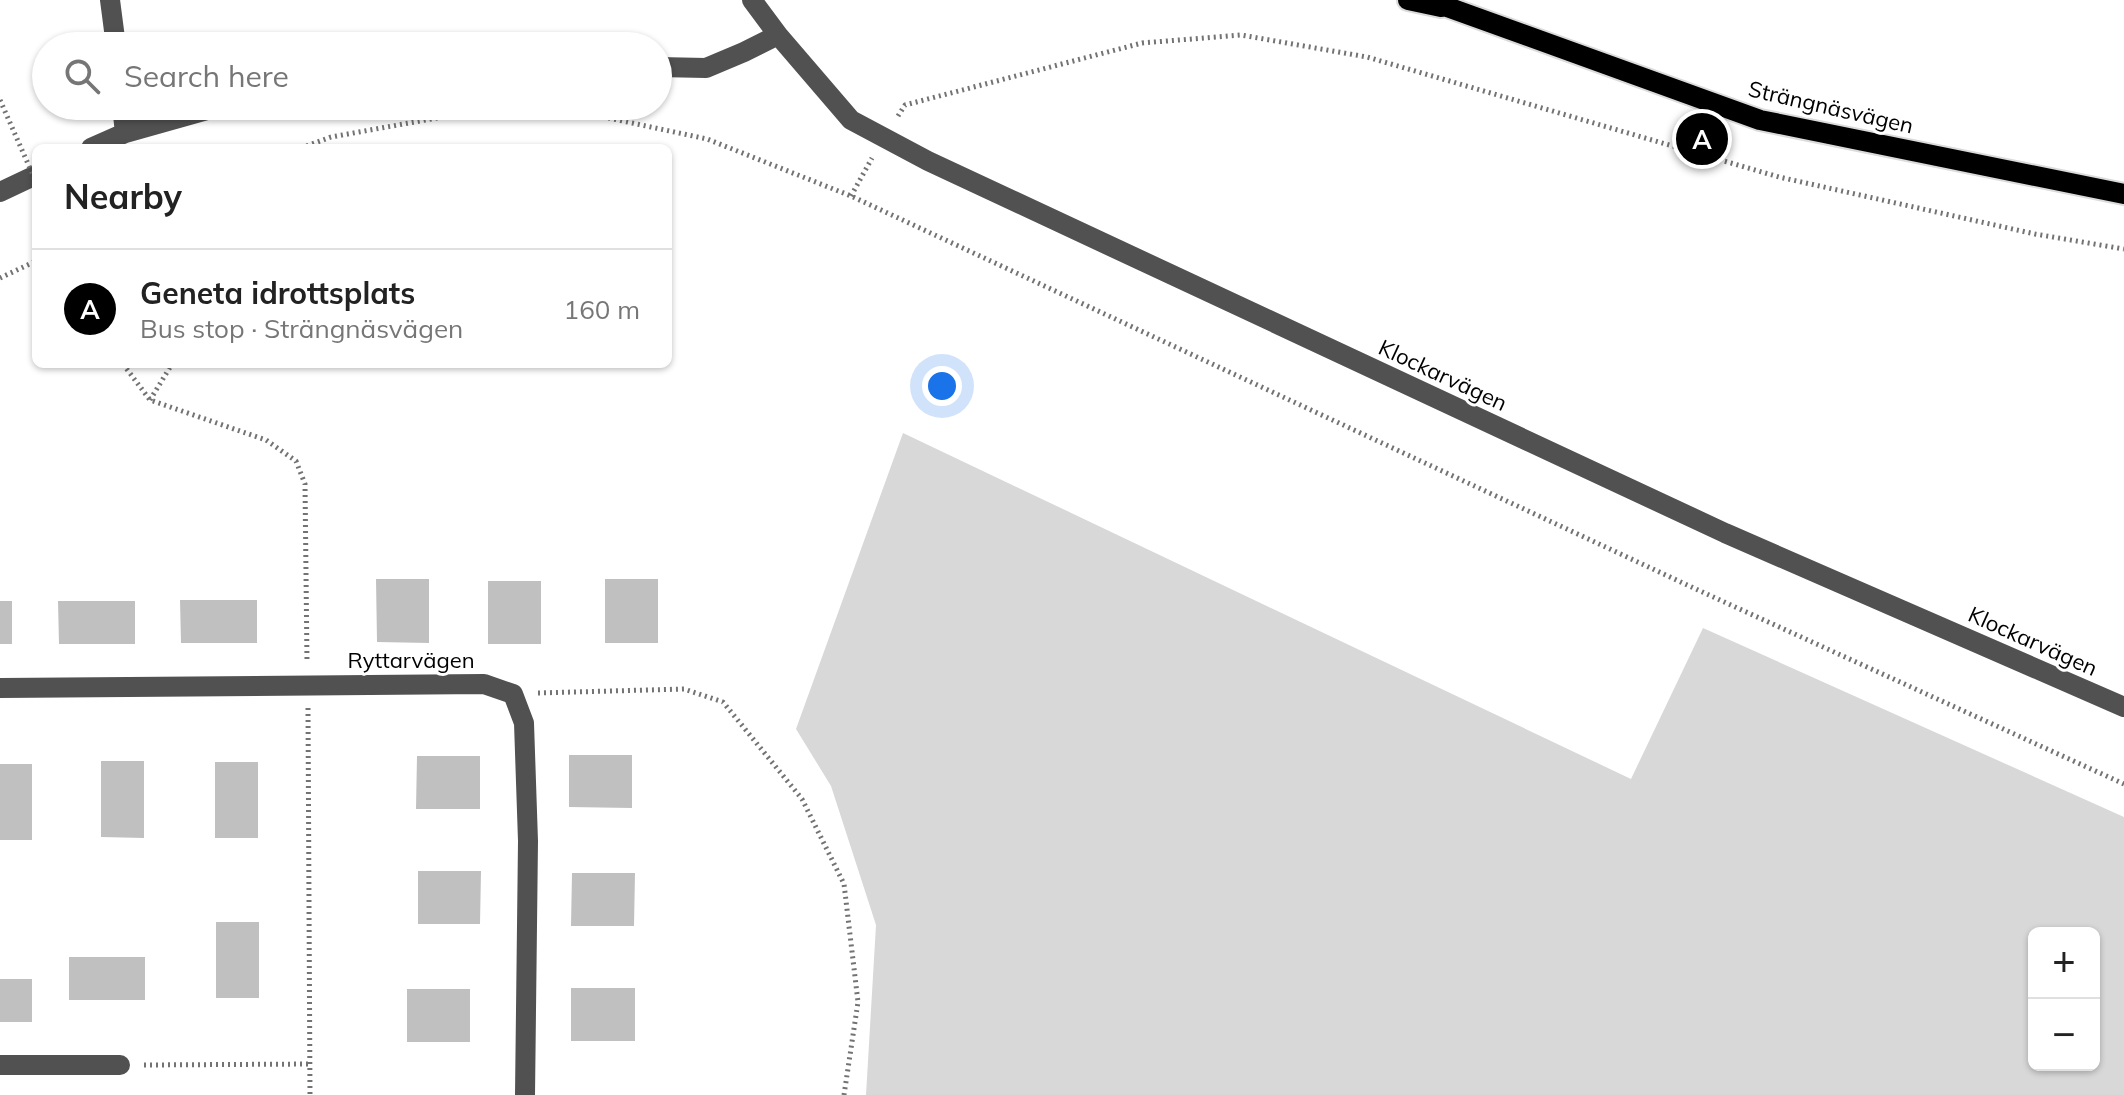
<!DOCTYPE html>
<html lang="en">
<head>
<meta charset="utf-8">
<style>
	:root { --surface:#fff; --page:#f6f6f6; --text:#222; --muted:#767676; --line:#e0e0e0; --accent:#000 }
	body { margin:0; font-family:Mulish,sans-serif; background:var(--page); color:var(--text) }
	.controls { position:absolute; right:24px; bottom:24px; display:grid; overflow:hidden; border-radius:12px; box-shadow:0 2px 6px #0004 }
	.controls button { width:72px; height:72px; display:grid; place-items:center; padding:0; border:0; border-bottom:2px solid var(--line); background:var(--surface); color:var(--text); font:40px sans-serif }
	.you { position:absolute; left:942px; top:386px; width:28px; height:28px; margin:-20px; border:6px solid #fff; border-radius:50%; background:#1a73e8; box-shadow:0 0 0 12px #1a73e833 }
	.badge { display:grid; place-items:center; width:52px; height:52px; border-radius:50%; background:var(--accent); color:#fff; font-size:26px; font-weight:700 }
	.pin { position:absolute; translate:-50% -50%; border:4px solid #fff; box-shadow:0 2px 8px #0006 }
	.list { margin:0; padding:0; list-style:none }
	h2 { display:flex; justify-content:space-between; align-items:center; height:104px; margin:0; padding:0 32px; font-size:34px }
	h2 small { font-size:26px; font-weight:400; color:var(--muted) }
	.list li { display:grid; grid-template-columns:52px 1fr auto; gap:24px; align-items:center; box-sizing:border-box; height:120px; padding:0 32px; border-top:2px solid var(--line) }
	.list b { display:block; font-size:30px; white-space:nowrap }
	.list p { margin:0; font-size:26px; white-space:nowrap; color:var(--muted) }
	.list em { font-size:26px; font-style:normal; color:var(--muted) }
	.icon { flex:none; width:44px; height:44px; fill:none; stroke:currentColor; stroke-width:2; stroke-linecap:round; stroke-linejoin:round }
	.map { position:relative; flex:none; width:2124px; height:1095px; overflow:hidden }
	.search { position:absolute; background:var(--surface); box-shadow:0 2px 6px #0004; left:32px; top:32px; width:640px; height:88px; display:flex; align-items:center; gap:20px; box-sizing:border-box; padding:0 28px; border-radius:44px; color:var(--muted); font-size:30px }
	.panel { position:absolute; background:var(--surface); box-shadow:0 2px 6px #0004; left:32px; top:144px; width:640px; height:224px; border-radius:12px }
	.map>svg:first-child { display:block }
	.green { fill:#d8d8d8; fill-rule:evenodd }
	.building { fill:#c0c0c0 }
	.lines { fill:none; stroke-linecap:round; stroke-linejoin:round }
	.major-casing { stroke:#dbdbdb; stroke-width:24 }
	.path { stroke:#737373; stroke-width:5; stroke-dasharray:2 4; stroke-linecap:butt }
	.minor { stroke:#515151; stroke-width:20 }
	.major { stroke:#000; stroke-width:20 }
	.path-bridge { stroke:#737373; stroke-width:5; stroke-dasharray:2 4; stroke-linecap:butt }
	.labels { text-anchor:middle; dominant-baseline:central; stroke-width:6; stroke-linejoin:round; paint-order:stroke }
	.street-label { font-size:22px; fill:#000; stroke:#fff }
</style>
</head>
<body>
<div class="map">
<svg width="2124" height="1095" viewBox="0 0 2124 1095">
	<rect width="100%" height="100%" fill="#fff"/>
	<path class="green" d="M 903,433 L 1631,779 L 1703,628 L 2124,817 L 2124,1095 L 866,1095 L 876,925 L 831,786 L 796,729 ZM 2034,933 L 2094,933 L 2094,1065 L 2034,1065 Z"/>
	<path class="building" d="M 376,579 L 429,579 L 429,643 L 377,642 Z
		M 605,579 L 658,579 L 658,643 L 605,643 Z
		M 488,581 L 541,581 L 541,644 L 488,644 Z
		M 180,600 L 257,600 L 257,643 L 181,643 Z
		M 0,601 L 12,601 L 12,644 L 0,644 Z
		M 58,601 L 135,601 L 135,644 L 59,644 Z
		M 569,755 L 632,755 L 632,808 L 569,807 Z
		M 417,756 L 480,756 L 480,809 L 416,809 Z
		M 101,761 L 144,761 L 144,838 L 101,837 Z
		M 215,762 L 258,762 L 258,838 L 215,838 Z
		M 0,764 L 32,764 L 32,840 L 0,840 Z
		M 418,871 L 481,871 L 480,924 L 418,924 Z
		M 572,873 L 635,873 L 634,926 L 571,926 Z
		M 216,922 L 259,922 L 259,998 L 216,998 Z
		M 69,957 L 145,957 L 145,1000 L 69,1000 Z
		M 0,979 L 32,979 L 32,1022 L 0,1022 Z
		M 571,988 L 635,988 L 635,1041 L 571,1041 Z
		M 407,989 L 470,989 L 470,1042 L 407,1042 Z"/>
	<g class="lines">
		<defs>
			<path id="major" d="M 1408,0 L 1441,7
				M 1428,0 L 1760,120 L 2124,194"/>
		</defs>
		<use href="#major" class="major-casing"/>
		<path class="path" d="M 898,116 L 905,105 L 1142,43 L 1241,35 L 1367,57 L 1779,177 L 2035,234 L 2124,249
			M 301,148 L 331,137 L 476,111 L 599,116 L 707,139 L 851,196 L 1698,590 L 2124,784
			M 851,196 L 872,158
			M 0,278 L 36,261
			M 123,364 L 150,400 L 266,440 L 296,461 L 305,484 L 307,662
			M 150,400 L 172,364
			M 538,693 L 684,689 L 723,702 L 802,799 L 844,884 L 858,1002 L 844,1095
			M 308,708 L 310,1095
			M 144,1065 L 311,1064"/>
		<path class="minor" d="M 110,0 L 116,46
			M 752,0 L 778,35 L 851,120 L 928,161 L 1725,533 L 2124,707
			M 658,67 L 706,68 L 744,52 L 778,35
			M 122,106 L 125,133
			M 91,148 L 125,133 L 221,106
			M 0,192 L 36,175
			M 0,688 L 484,684 L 513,694 L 524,723 L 528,841 L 525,1095
			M 0,1065 L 120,1065"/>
		<use href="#major" class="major"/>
		<path class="path-bridge" d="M 0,100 L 36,182"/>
	</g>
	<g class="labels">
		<g class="street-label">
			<text transform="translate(1831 107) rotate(13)">Strängnäsvägen</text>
			<text transform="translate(1443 375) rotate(25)">Klockarvägen</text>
			<text transform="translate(2033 641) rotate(24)">Klockarvägen</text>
			<text x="411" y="660">Ryttarvägen</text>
		</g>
	</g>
</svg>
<div class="controls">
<button>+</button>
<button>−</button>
</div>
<div class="you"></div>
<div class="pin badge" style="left:1702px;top:139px">A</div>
<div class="search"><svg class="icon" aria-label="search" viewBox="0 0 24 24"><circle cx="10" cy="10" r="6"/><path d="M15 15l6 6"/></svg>Search here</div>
<section class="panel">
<h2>Nearby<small></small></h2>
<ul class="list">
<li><span class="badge">A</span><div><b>Geneta idrottsplats</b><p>Bus stop · Strängnäsvägen</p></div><em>160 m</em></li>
</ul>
</section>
</div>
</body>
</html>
